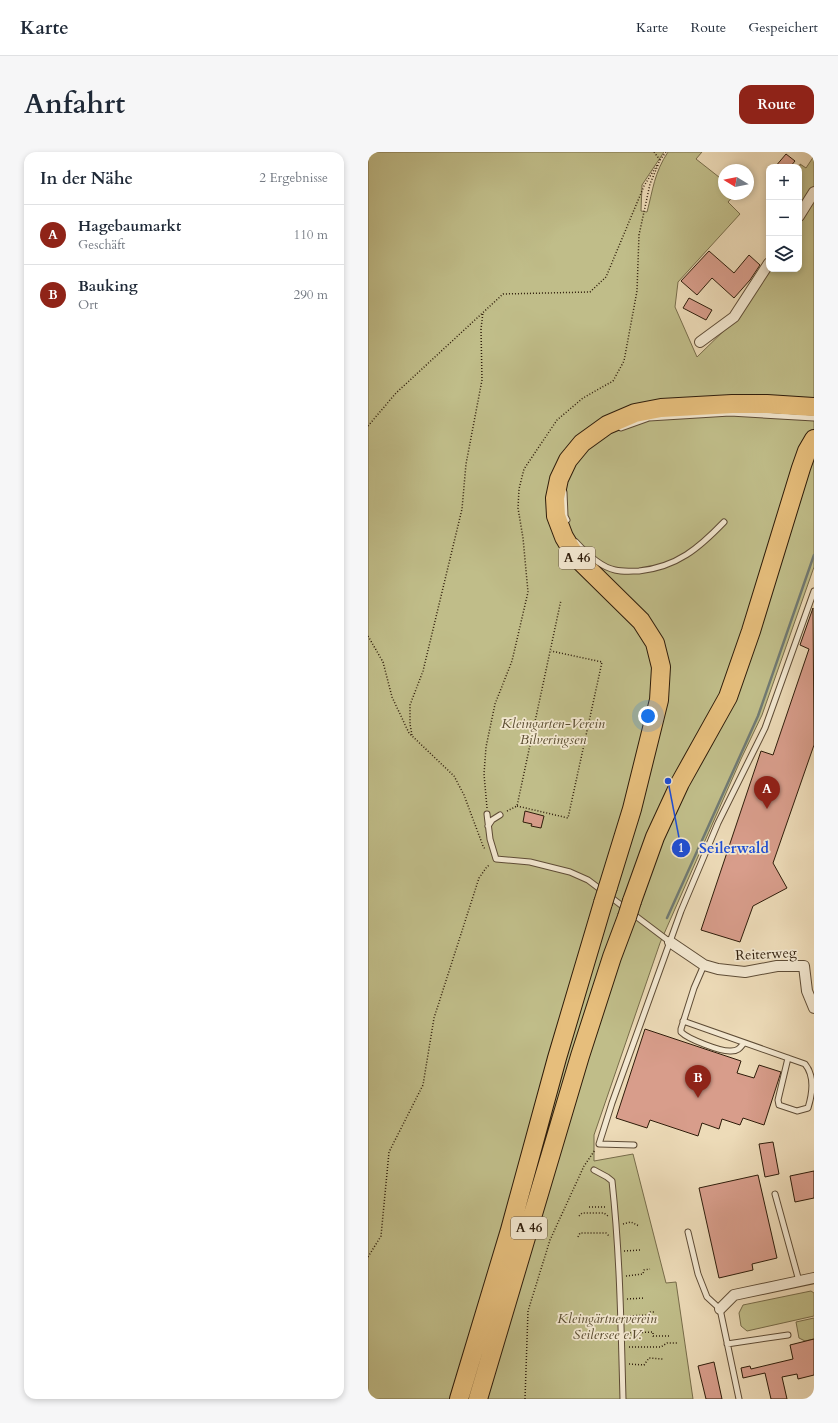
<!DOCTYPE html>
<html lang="de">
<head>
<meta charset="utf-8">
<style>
	:root { --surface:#fff; --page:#f6f6f7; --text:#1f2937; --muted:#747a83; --line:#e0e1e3; --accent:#8f2418 }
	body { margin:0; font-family:Cardo,serif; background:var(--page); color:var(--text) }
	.controls { position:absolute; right:12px; top:12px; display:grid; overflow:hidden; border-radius:8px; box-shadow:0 2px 6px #0003 }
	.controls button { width:36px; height:36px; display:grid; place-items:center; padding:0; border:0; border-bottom:1px solid var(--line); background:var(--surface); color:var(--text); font:20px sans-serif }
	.compass { position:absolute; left:350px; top:12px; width:36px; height:36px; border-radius:50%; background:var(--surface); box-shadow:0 2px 6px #0003; rotate:280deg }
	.you { position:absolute; left:280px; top:564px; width:14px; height:14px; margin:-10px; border:3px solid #fff; border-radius:50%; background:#1a73e8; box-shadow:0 0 0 6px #1a73e833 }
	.badge { display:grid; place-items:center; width:26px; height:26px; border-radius:50%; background:var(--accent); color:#fff; font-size:13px; font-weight:700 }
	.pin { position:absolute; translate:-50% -33px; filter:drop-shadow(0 1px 2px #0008) }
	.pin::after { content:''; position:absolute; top:21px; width:14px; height:12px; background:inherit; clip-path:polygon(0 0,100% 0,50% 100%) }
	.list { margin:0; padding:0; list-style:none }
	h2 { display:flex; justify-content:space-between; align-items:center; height:52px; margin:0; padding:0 16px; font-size:17px }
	h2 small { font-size:13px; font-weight:400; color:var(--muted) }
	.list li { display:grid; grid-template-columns:26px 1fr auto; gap:12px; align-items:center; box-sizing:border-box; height:60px; padding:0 16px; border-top:1px solid var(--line) }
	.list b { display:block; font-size:15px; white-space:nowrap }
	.list p { margin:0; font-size:13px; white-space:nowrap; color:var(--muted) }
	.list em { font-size:13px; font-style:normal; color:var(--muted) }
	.icon { flex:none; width:22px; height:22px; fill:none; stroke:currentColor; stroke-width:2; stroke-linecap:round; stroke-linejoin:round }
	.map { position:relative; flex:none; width:446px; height:1247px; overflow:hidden; border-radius:12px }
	header { display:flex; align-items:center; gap:24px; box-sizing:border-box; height:56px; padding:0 20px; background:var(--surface); border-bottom:1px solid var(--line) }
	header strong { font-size:19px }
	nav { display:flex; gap:22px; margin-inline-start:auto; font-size:14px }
	.intro { display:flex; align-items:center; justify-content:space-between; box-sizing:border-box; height:96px; padding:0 24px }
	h1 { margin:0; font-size:28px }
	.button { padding:10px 18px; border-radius:12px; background:var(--accent); color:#fff; font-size:14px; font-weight:700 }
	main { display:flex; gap:24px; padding:0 24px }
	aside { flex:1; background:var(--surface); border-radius:12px; box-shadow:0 2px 6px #0003 }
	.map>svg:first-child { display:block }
	.green { fill:#c0bd89; stroke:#776c4a }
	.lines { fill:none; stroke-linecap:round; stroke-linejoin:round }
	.stream { stroke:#717a73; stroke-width:2.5 }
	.building { fill:#d89d8b; stroke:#2e1c0a }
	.lane-casing { stroke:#5e4c36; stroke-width:7 }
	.street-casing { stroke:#5e4c36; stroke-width:12 }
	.highway-casing { stroke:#2e1c0a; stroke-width:20 }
	.path { stroke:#2e1c0a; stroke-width:1.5; stroke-dasharray:1 2; stroke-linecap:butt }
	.lane { stroke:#f3e8d1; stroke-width:5 }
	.street { stroke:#f3e8d1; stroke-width:10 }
	.highway { stroke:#e6be7c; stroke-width:18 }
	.highway-bridge-casing { stroke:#2e1c0a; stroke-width:20; stroke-linecap:butt }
	.highway-bridge { stroke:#e6be7c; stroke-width:18 }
	.labels { text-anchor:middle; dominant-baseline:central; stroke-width:3.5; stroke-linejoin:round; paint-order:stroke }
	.shield { fill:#f3e8d1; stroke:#695946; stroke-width:1 }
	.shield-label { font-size:13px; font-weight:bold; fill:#2e1c0a }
	.park-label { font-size:14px; font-style:italic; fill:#5a4c30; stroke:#f3e8d1 }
	.street-label { font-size:14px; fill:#2e1c0a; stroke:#f3e8d1 }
	.leader { fill:none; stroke:#1d4ed8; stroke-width:1.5 }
	.callout-dot { fill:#1d4ed8; stroke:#f3e8d1; stroke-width:1.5 }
	.mark-label { font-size:12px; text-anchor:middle; font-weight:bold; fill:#fff }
	.callout-label { font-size:15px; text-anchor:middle; font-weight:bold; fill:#1d4ed8; stroke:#f3e8d1; stroke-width:3.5; stroke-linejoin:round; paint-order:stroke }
</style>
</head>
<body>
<header>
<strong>Karte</strong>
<nav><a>Karte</a><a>Route</a><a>Gespeichert</a></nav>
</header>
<div class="intro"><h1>Anfahrt</h1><a class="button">Route</a></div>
<main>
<aside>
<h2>In der Nähe<small>2 Ergebnisse</small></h2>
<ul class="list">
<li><span class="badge">A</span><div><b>Hagebaumarkt</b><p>Geschäft</p></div><em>110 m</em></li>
<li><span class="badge">B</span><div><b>Bauking</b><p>Ort</p></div><em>290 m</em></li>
</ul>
</aside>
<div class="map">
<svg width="446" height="1247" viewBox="0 0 446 1247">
	<rect width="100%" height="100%" fill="#eddbb8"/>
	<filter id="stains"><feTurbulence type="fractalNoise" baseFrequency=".005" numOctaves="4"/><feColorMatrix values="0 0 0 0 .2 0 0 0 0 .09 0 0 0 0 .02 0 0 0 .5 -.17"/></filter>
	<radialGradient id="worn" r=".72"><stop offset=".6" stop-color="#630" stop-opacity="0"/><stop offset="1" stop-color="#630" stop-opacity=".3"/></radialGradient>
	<path class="green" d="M 0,0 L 296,0 L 274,33 L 273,59 L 279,60 C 285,38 286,21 300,0 L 334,0 L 328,7 L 356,29 L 356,42 L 367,42 L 360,50 L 372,62 L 310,130 L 307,155 L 329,205 L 371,164 L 402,117 L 431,117 L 431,70 L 446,45 L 446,415 L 394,563 L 373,607 L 292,791 L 226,983 L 226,1009 L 265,1002 L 298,1131 L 308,1130 L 325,1247 L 0,1247 Z
		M 446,4 L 446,34 L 431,60 L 432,12 L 438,16 Z
		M 443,1139 L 446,1141 L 446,1164 L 379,1179 L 373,1174 L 371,1161 L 375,1153 Z
		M 446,1166 L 446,1187 L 437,1189 L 431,1186 L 428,1170 Z"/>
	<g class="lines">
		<path class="stream" d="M 299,766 L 390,564 L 446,403"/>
	</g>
	<path class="building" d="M 418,2 L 427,9 L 422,15 L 407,15 Z
		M 341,99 L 366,121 L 381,103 L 392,113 L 382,128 L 366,146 L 344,126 L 329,143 L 313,129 Z
		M 321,146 L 344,158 L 338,168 L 315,156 Z
		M 445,456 L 446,593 L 405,711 L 419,736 L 385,754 L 372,790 L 333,778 L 393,599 L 405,603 L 441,497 L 432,493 Z
		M 157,659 L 176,664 L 173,676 L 163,674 L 164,672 L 155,670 Z
		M 277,877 L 373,909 L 369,921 L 386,926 L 391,913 L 413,920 L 396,973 L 375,966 L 372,973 L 354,967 L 351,977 L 334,971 L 330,984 L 282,968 L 279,976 L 248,966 Z
		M 405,990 L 411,1022 L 397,1025 L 391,992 Z
		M 446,1019 L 446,1046 L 427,1050 L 422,1024 Z
		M 390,1023 L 409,1106 L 384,1112 L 385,1118 L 351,1126 L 331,1036 Z
		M 446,1187 L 446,1223 L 430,1227 L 429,1222 L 414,1225 L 419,1247 L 403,1247 L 397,1221 L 375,1226 L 373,1216 L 382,1214 L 383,1217 L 425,1207 L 422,1193 Z
		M 346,1210 L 354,1247 L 338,1247 L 330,1214 Z"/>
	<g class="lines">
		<defs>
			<path id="lane" d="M 253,276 L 281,266 L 362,261 L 446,266
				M 196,340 L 197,364 L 199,368
				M 208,390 C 218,401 232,415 247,418 C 255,420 263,419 271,419 C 309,415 331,396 356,370
				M 119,662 L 122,687 L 128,707 L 162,710 L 202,720 L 220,728 L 302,790
				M 120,674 L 124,668 L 132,663
				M 336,813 L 326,836 L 313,877 L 313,880 C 320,887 353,900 363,899 C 370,899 372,896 376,891
				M 315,869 L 437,912 C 446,923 445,940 440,956 L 429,959 L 411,953 L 410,948 L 420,906
				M 266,993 L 231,992 L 244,951 L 313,759 L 350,671 L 397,576 L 446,439
				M 226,1018 L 239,1025 L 244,1029 C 252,1102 253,1174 255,1247
				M 407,1042 L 431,1129
				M 320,1080 L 330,1122 L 339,1145 L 352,1157 L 371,1247
				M 359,1192 L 420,1183"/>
			<path id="street" d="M 431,64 L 446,40
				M 332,190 L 366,165 L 401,111
				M 302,790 L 336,813 L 350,817 L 377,820 L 409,814 L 436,814 L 439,839 L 446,856
				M 352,1157 L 366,1143 L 446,1126"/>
			<path id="highway" d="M 240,735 L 264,657 L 291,548 L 293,515 L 287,491 L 273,469 L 208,405 L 196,385 L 188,364 L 187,346 L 191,327 L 200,308 L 214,291 L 239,273 L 267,261 L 293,256 L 364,252 L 399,252 L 446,255
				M 264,749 L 287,685 L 312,631 L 360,545 L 383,479 L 433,316 L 439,299 L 446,287
				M 91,1247 L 142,1078 L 189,906 L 235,751
				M 110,1247 L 212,904 L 244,805 L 259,765"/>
		</defs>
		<use href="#lane" class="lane-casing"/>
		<use href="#street" class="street-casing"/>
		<use href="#highway" class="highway-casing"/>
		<path class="path" d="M 286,0 L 292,8
			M 292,8 L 298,0
			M 0,274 L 28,241 L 135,142 L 222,140 L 238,125 L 276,34 L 289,13
			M 0,484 L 15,510 L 24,545 L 41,581 L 86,624 L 96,643 L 115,694 L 117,697
			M 44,583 L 42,572 L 42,553 L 55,519 L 94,357 L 98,312 L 114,228 L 113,177 L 115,160
			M 149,654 L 200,666 L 234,510 L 183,499
			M 119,656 L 116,622 L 118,595 L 127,552 L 144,509 L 160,440 L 155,386 L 150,356 L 151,337 L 156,317 L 189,268 L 215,246 L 245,229 L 256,209 L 269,139 L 271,83 L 282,32 L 292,8
			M 139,659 L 149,654 L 193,448
			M 221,1055 L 239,1055
			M 211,1064 L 214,1061 L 236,1061 L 240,1064
			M 255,1072 L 263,1070 L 271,1074
			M 210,1085 L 212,1081 L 238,1081 L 242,1085
			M 256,1099 L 273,1098
			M 0,1105 L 13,1084 L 21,1000 L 55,933 L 66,866 L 111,726 L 118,716 L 122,712
			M 258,1124 L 275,1122 L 276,1118 L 282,1117
			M 259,1147 L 277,1146
			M 259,1164 L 282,1163 L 281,1160 L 287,1160
			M 259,1181 L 285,1180 L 285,1184 L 303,1184
			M 261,1195 L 293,1195 L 299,1191 L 309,1191
			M 261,1212 L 276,1213 L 281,1206 L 295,1207
			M 157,1247 L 160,1159 L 182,1088 L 216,1014 L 227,998"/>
		<use href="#lane" class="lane"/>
		<use href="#street" class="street"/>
		<use href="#highway" class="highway"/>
		<defs>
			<path id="highway-bridge" d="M 235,751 L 240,735
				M 259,765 L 264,749"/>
		</defs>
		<use href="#highway-bridge" class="highway-bridge-casing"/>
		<use href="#highway-bridge" class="highway-bridge"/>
	</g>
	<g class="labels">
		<g class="shield">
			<rect x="191" y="395" width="36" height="22" rx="3"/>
			<rect x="143" y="1065" width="36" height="22" rx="3"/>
		</g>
		<g class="shield-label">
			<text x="209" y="406">A 46</text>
			<text x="161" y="1076">A 46</text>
		</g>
		<g class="park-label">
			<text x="185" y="571">Kleingarten-Verein<tspan x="185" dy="16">Bilveringsen</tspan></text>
			<text x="239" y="1166">Kleingärtnerverein<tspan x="239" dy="16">Seilersee e.V.</tspan></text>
		</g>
		<g class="street-label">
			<text transform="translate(398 802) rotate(-3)">Reiterweg</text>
		</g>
	</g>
	<path class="leader" d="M300 629L313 696"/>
	<g class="callout-dot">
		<circle cx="300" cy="629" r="4"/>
		<circle cx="313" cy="696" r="10"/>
	</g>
	<g class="mark-label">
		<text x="313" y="700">1</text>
	</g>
	<g class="callout-label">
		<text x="366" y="701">Seilerwald</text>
	</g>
	<rect width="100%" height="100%" filter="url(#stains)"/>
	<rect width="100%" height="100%" fill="url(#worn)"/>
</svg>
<div class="controls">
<button>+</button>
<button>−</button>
<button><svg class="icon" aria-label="layers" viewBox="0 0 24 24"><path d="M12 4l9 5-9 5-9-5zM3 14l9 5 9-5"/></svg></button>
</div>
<svg class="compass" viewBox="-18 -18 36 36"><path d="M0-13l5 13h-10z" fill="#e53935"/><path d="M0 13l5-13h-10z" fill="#747a83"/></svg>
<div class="you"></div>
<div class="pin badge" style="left:399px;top:657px">A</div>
<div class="pin badge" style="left:330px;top:946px">B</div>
</div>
</main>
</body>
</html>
